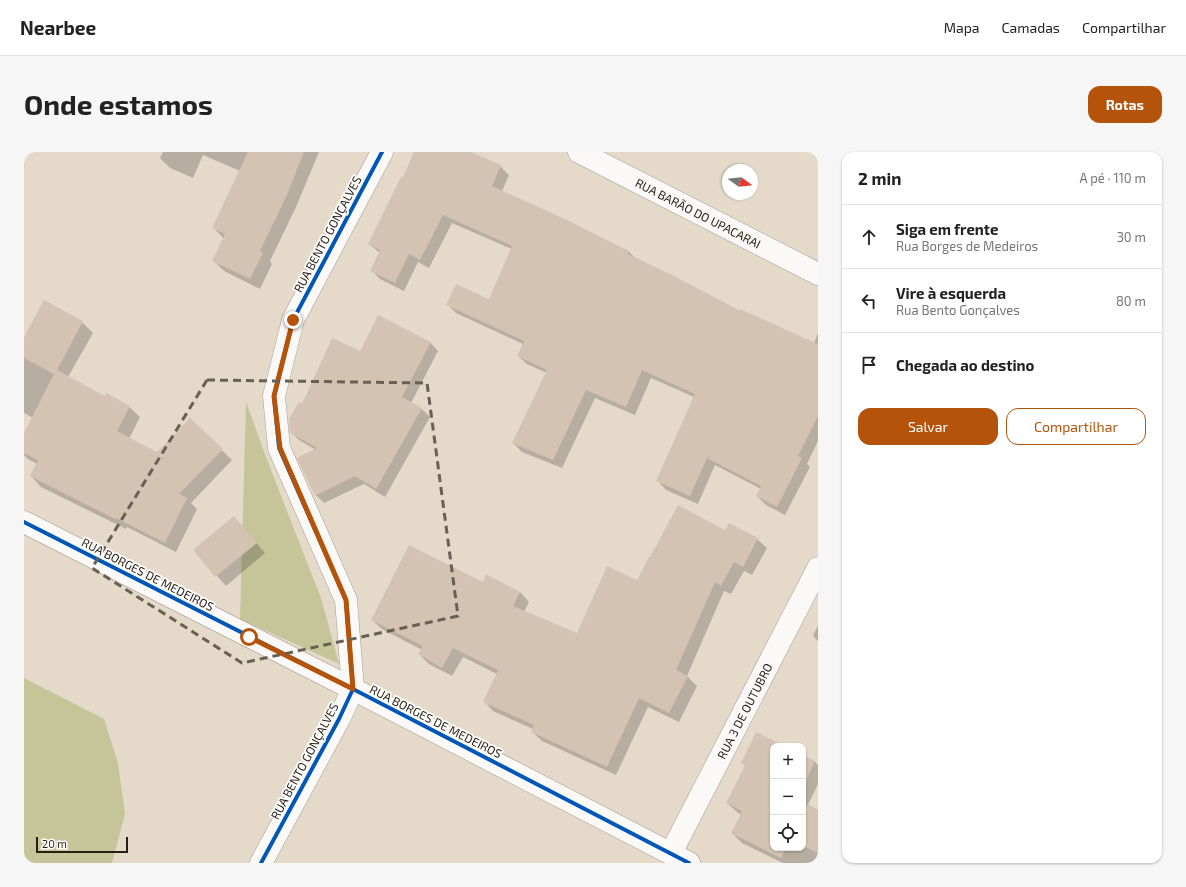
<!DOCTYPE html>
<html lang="pt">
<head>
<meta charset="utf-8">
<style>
	:root { --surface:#fff; --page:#f6f6f6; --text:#222; --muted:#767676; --line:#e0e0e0; --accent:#b45309 }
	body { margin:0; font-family:"Exo 2",sans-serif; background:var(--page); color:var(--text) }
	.controls { position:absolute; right:12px; bottom:12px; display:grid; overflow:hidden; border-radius:8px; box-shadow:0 1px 3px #0004 }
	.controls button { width:36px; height:36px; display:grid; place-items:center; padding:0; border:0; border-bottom:1px solid var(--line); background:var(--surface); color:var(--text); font:20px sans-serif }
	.compass { position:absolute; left:698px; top:12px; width:36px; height:36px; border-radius:50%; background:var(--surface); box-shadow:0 1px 3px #0004; rotate:105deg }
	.scale { position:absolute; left:12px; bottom:10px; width:92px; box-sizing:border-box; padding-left:4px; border:2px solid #261e14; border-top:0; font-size:11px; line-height:14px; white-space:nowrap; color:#261e14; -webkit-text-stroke:3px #fff; paint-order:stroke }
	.stop { position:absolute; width:12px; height:12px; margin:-9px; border:3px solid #b45309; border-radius:50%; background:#fff }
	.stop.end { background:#b45309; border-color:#fff; box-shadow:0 1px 4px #0008 }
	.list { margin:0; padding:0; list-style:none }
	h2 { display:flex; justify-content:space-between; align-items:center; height:52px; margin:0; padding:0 16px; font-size:17px }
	h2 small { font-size:13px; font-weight:400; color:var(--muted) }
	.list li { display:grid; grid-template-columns:26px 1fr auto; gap:12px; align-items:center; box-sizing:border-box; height:64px; padding:0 16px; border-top:1px solid var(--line) }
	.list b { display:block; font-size:15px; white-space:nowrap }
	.list p { margin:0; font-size:13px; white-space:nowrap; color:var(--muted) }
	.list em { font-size:13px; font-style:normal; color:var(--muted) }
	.actions { display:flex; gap:8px; padding:12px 16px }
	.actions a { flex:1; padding:9px 0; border:1px solid var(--accent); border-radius:12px; text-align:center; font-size:14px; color:var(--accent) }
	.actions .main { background:var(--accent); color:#fff }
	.icon { flex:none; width:22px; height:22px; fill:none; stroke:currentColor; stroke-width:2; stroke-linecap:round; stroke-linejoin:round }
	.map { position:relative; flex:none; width:794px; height:711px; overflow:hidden; border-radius:12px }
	header { display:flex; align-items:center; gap:24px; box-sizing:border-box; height:56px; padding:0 20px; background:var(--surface); border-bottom:1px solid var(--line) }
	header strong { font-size:19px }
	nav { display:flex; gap:22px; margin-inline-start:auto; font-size:14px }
	.intro { display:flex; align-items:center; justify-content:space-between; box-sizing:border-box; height:96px; padding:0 24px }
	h1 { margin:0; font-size:28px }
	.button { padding:10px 18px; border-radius:12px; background:var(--accent); color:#fff; font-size:14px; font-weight:700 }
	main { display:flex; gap:24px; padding:0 24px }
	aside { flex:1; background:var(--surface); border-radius:12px; box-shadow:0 1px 3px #0004 }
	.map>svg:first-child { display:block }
	.green { fill:#c6c59a }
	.shadow { fill:#0003 }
	.building { fill:#d4c3b3 }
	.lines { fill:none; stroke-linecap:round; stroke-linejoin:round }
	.minor-casing { stroke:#a59c91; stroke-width:23 }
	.minor { stroke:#fbf9f7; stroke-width:22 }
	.cycleway-casing { stroke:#fff; stroke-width:6 }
	.cycleway { stroke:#0057b8; stroke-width:4 }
	.route { stroke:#b45309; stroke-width:5 }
	.marked { fill:none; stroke:#696054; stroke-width:3; stroke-dasharray:8 5; stroke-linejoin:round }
	.labels { text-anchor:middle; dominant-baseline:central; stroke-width:3.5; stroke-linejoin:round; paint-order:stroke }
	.street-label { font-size:12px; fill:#261e14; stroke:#fff }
</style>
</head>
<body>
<header>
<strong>Nearbee</strong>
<nav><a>Mapa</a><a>Camadas</a><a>Compartilhar</a></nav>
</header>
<div class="intro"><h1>Onde estamos</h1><a class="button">Rotas</a></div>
<main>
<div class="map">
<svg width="794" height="711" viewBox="0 0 794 711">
	<rect width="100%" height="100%" fill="#e5daca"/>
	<path class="green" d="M 222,250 L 242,305 L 298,449 L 315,512 L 216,467 Z
		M 0,526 L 80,567 L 94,611 L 101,662 L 88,711 L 0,711 Z"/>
	<path class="shadow" d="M 139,0 L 295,0 L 272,55 L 246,109 L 248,112 L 236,137 L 200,119 L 190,109 L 200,87 L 190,76 L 216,19 L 179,3 L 169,26 L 146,16 L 136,6 Z
		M 391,0 L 445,0 L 476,14 L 485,23 L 478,39 L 544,69 L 605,100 L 611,106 L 716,160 L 790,191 L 794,181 L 794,289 L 783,312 L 786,315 L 761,363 L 742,353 L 733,344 L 737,337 L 691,313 L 674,352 L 642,338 L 634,329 L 670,245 L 627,226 L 611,263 L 571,246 L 538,316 L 498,300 L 489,291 L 523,221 L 503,212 L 494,204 L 499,192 L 432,161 L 423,152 L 465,148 L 488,97 L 428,71 L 405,116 L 394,110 L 380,139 L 356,127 L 347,118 L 356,101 L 345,92 L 379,27 Z
		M 58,170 L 69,181 L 44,225 L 81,245 L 105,255 L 116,265 L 105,287 L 134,301 L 166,267 L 208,308 L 167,351 L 173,357 L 152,400 L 103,375 L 102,377 L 17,335 L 7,324 L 13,312 L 4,307 L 0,303 L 0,283 L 9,266 L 0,261 L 0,187 Z
		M 406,190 L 414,199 L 387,251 L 398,257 L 406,265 L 361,345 L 340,332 L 300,351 L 292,343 L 292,298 L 275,288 L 267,280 L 279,253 L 337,200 Z
		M 210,365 L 241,401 L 202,434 L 170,398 Z
		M 701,379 L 733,387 L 743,396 L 728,423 L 720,419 L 707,442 L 700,439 L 663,524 L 673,534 L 655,570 L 624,555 L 592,623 L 518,589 L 508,580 L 509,577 L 469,559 L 460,549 L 473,522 L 439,505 L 428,524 L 405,512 L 395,502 L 398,498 L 358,477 L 348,468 L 459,431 L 496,440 L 505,450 L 500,460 L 553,482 L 614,429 Z
		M 794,473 L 794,489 L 789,484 Z
		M 732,581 L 759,594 L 749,594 L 749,696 L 779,696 L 779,604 L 791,610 L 794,613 L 794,632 L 784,653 L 794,658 L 794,711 L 759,711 L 718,691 L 708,681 L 717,663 L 713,660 L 703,651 L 722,614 L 718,611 Z"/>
	<path class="building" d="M 224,0 L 280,0 L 262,45 L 236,99 L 239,101 L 226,127 L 188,109 L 201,82 L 188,76 Z
		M 390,0 L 447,0 L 477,13 L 468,34 L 543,68 L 605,99 L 604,102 L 650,124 L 715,158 L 716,157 L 794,192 L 794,264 L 774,304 L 778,306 L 753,355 L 732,344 L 737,334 L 683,306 L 666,344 L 632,329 L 671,242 L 618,218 L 602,255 L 562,238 L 529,308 L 488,291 L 523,218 L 493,204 L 500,189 L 422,153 L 432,132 L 465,147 L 488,94 L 419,63 L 396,108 L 385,102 L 371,131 L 346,119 L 356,98 L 344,92 L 377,25 L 379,25 Z
		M 20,148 L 59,169 L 33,218 L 81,244 L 82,241 L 106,254 L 93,279 L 133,300 L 166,266 L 199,297 L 155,342 L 163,346 L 141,391 L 92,366 L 91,367 L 6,324 L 14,308 L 0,301 L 0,281 L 30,222 L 0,206 L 0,185 Z
		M 354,163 L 407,190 L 378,245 L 398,256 L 352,337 L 331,324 L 291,344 L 273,306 L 293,296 L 266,281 L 265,267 L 275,250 L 278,252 L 308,186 L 336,199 Z
		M 654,353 L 701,378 L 705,371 L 734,386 L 719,415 L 710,410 L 697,434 L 691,430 L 652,518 L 664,524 L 645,561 L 615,546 L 583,615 L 507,580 L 510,573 L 459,550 L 474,518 L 429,496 L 418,516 L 394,502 L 399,494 L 347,468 L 385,393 L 459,430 L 462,422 L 496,440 L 489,454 L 553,481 L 583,414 L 613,428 L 625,405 L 626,405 Z
		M 210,364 L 233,391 L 191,425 L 169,398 Z
		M 732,580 L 761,594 L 749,594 L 749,696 L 762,696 L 757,706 L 707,681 L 718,659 L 702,651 L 721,613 L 717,611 Z
		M 779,603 L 791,609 L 779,635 Z
		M 779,651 L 794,658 L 794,701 L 779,694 Z"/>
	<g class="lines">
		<defs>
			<g id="minor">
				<path id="s1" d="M 555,0 L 794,122"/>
				<path d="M 0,370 L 329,537 L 665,711"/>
				<path id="s2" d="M 647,701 L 794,416"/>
				<path d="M 237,711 L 315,567 L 329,537 L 322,448 L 255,296 L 250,244 L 269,168 L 358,0"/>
			</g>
		</defs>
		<use href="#minor" class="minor-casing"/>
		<use href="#minor" class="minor"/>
		<defs>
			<path id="cycleway" d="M 0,370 L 329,537 L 665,711
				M 237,711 L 315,567 L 329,537 L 322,448 L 255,296 L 250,244 L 269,168 L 358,0"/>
		</defs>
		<use href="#cycleway" class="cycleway-casing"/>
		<use href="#cycleway" class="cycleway"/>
	</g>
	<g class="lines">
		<path class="route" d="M 225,485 L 329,537 L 322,448 L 256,296 L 250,244 L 269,168"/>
	</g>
	<path class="marked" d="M 183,228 L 403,231 L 434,464 L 218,511 L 68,416 Z"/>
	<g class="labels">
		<g class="street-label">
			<text stroke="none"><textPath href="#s1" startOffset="134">RUA BARÃO DO UPACARAI</textPath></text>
			<text transform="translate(303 82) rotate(-62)">RUA BENTO GONÇALVES</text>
			<text transform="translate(124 422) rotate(27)">RUA BORGES DE MEDEIROS</text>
			<text stroke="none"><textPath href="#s2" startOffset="160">RUA 3 DE OUTUBRO</textPath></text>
			<text transform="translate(412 569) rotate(27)">RUA BORGES DE MEDEIROS</text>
			<text transform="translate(280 609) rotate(-62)">RUA BENTO GONÇALVES</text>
		</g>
	</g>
</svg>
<div class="controls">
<button>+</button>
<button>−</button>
<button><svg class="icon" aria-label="locate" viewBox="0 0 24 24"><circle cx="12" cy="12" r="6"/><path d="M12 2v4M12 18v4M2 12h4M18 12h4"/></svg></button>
</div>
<svg class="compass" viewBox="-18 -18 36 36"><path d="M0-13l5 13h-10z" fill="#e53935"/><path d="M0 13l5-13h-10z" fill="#767676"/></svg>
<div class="scale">20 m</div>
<div class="stop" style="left:225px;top:485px"></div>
<div class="stop end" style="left:269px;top:168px"></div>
</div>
<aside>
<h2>2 min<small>A pé · 110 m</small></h2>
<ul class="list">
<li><svg class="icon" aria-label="ahead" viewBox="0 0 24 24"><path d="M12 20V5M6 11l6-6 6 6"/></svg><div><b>Siga em frente</b><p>Rua Borges de Medeiros</p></div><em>30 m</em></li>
<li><svg class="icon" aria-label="left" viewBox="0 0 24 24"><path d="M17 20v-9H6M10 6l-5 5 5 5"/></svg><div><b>Vire à esquerda</b><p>Rua Bento Gonçalves</p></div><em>80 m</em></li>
<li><svg class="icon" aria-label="arrive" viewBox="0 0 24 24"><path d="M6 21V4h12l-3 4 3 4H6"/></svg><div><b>Chegada ao destino</b></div></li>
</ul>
<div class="actions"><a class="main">Salvar</a><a>Compartilhar</a></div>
</aside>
</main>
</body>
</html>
